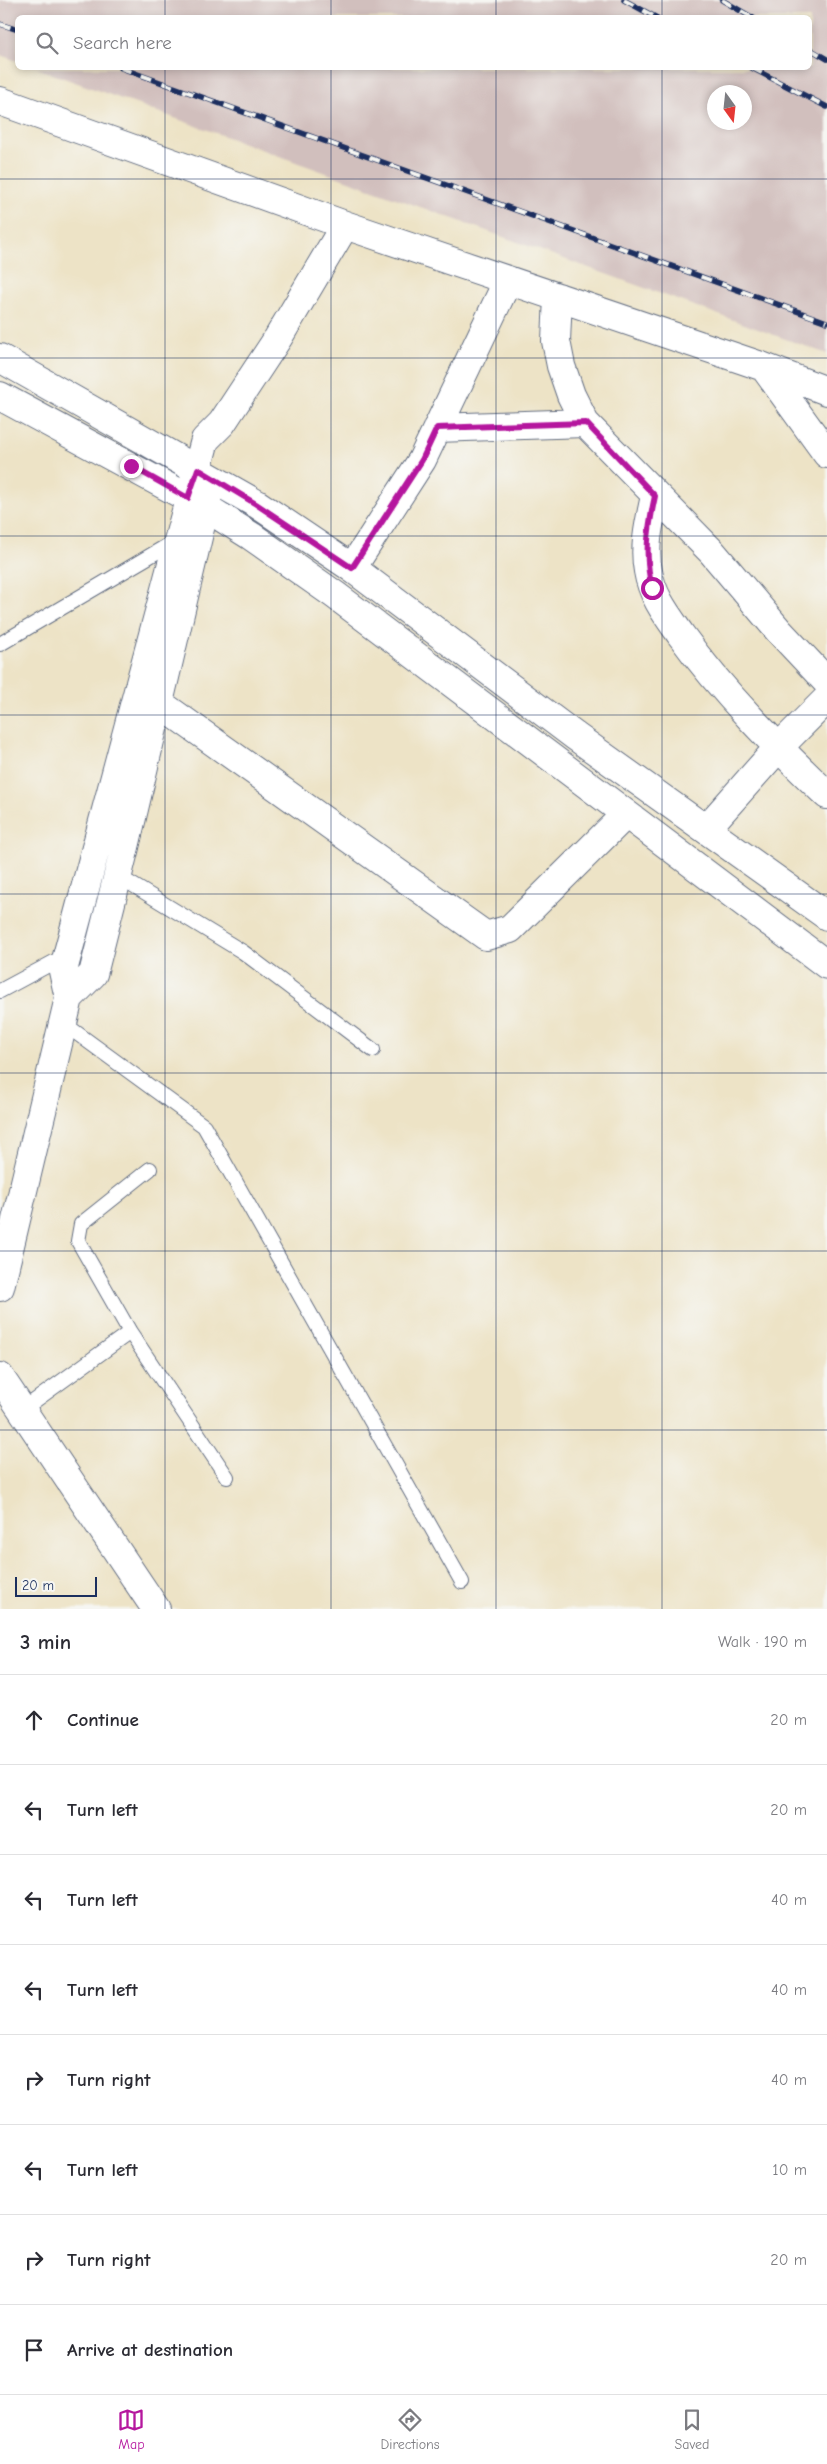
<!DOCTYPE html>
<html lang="en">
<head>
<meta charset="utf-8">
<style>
	:root { --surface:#fff; --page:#f2f2f3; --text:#2b2b33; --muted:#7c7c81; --line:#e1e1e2; --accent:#b5179e }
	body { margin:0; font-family:"Comic Neue",sans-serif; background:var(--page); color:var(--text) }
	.compass { position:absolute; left:707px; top:85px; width:45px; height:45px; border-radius:50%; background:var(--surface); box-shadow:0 2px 8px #0003; rotate:165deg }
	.scale { position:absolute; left:15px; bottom:12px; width:82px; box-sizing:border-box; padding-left:5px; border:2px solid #1b2f5e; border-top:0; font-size:14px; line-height:18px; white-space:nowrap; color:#1b2f5e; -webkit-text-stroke:4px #f6f6f2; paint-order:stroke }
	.stop { position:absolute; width:15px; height:15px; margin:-11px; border:4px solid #b5179e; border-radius:50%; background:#fff }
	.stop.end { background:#b5179e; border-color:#fff; box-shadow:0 1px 5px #0008 }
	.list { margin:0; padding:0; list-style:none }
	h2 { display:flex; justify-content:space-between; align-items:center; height:65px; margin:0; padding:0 20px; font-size:21px }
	h2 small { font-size:16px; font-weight:400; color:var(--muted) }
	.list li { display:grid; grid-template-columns:32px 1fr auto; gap:15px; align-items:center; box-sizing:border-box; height:90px; padding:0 20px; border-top:1px solid var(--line) }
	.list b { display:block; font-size:19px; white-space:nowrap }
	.list em { font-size:16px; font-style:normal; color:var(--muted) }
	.icon { flex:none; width:28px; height:28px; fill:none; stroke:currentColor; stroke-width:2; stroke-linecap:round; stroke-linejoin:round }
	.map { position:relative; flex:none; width:827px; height:1609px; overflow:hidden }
	.search { position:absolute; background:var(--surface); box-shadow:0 2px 8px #0003; left:15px; right:15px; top:15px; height:55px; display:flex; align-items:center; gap:12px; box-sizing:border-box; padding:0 18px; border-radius:8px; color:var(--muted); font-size:19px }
	.sheet { height:785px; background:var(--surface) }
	nav { display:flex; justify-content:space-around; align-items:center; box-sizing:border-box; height:70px; border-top:1px solid var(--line); background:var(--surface); font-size:14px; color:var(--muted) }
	nav a { display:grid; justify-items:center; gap:2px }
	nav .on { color:var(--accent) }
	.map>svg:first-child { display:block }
	.industrial { fill:#d1bfbd; fill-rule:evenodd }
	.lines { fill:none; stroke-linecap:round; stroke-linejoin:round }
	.service-casing { stroke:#646e82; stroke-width:16 }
	.minor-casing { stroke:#646e82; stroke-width:30 }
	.tertiary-casing { stroke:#646e82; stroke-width:30 }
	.service { stroke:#fff; stroke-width:14 }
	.minor { stroke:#fff; stroke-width:28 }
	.tertiary { stroke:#fff; stroke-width:28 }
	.rail-casing { stroke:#1b2f5e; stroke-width:5.5 }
	.rail { stroke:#f6f6f2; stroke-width:4; stroke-dasharray:11; stroke-linecap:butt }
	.route { stroke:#b5179e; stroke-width:6 }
	.grid { fill:none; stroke:#1b2f5e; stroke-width:1; stroke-opacity:0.55 }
</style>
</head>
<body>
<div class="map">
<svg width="827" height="1609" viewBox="0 0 827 1609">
	<rect width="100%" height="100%" fill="#f6f6f2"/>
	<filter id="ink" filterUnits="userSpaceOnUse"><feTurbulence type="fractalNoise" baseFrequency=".02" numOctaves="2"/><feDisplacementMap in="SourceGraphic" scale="10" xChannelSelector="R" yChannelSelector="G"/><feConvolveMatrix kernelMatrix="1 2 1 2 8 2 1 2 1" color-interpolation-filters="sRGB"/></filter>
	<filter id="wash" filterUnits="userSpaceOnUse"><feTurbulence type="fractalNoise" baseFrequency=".0096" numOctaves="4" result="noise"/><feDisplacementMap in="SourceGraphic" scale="20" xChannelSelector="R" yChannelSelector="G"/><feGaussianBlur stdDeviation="1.12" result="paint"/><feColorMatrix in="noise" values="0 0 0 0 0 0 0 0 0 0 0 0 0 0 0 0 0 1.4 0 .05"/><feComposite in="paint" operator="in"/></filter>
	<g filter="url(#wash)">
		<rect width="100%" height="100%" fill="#ede3c6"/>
		<path class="industrial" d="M 0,0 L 827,0 L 827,354 L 36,68 L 810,68 L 810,18 L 18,18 L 17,61 L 0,55 ZM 714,92 L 744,92 L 744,122 L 714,122 Z"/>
	</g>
	<g filter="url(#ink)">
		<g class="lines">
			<defs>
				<path id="service" d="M 0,644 L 177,540
					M 118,876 L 243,952 L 373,1050
					M 0,991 L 67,955
					M 63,1023 L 204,1126 L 462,1582
					M 130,1332 L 78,1241 L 81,1224 L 150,1169
					M 22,1410 L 130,1332 L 227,1477"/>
				<path id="minor" d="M 0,101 L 345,225 L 764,367 L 827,391
					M 558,297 L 556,341 L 561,366 L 571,395 L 585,423 L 712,552 L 779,631 L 827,682
					M 764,367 L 827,454
					M 437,428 L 585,423
					M 655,496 C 650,520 643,546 648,571 C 652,596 667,615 681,635 C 723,693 775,745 827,795
					M 352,568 L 422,460 L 508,280
					M 159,703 L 486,936 L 510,929 L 625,815
					M 706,829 L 778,748 L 827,699
					M 69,998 L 93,974 L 125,847 L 210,486
					M 0,1287 L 69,998 L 63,971 L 205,440 L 222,423 L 278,338 L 345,225
					M 0,1377 L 156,1609"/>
				<path id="tertiary" d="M 0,358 L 257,504 L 352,568 L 575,736 L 827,916
					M 0,396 L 205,507 L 251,536 L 335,595 L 827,965"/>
			</defs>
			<use href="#service" class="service-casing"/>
			<use href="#minor" class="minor-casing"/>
			<use href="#tertiary" class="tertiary-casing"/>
			<use href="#service" class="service"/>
			<use href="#minor" class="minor"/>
			<use href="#tertiary" class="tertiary"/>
			<defs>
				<path id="rail" d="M 624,0 L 657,18
					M 722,0 L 753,18
					M 0,24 L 18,30
					M 810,49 L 827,59
					M 121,68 L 827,322
					M 752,68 L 827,107"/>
			</defs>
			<use href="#rail" class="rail-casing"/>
			<use href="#rail" class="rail"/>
		</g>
	</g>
	<g class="lines" filter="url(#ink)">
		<path class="route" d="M 131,466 L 188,498 L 198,469 L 256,504 L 352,568 L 422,460 L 437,428 L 586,423 L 655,496 C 648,528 644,556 652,588"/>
	</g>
	<path class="grid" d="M 165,0 L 165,18M 331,0 L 331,18M 496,0 L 496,18M 662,0 L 662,18M 165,68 L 165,1609M 331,68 L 331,1609M 496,68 L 496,1609M 662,68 L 662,1609M 0,179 L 827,179M 0,358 L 827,358M 0,536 L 827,536M 0,715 L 827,715M 0,894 L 827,894M 0,1073 L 827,1073M 0,1251 L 827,1251M 0,1430 L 827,1430"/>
</svg>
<svg class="compass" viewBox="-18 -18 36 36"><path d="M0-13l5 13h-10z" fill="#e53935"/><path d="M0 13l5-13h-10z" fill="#7c7c81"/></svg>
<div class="scale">20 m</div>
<div class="stop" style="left:652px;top:588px"></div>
<div class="stop end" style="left:131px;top:466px"></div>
<div class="search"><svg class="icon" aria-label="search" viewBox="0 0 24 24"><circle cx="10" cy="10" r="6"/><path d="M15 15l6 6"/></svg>Search here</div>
</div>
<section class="sheet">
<h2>3 min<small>Walk · 190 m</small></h2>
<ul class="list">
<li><svg class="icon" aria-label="ahead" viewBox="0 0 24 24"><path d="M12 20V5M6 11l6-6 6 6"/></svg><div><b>Continue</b></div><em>20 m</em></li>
<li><svg class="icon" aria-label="left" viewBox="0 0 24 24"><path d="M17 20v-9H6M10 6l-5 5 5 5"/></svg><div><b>Turn left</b></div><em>20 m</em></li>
<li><svg class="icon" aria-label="left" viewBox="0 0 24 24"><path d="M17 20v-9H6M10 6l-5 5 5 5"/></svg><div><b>Turn left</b></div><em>40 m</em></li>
<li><svg class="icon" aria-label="left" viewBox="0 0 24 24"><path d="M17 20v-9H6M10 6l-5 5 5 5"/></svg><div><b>Turn left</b></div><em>40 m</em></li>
<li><svg class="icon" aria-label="right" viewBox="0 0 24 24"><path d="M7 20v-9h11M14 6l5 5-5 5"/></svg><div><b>Turn right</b></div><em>40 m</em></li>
<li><svg class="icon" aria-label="left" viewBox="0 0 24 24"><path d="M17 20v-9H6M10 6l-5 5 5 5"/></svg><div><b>Turn left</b></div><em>10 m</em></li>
<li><svg class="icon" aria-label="right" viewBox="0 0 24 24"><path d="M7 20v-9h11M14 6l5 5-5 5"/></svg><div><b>Turn right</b></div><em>20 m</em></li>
<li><svg class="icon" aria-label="arrive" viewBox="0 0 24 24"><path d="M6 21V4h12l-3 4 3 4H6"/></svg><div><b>Arrive at destination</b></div></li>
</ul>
</section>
<nav>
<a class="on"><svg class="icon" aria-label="map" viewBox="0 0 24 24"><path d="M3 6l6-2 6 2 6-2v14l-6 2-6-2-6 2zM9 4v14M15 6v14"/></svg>Map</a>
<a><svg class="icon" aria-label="directions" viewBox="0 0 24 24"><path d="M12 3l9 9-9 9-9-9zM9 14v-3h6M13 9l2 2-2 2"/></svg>Directions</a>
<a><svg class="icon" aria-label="saved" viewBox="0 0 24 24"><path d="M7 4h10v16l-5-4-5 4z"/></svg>Saved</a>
</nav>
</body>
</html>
